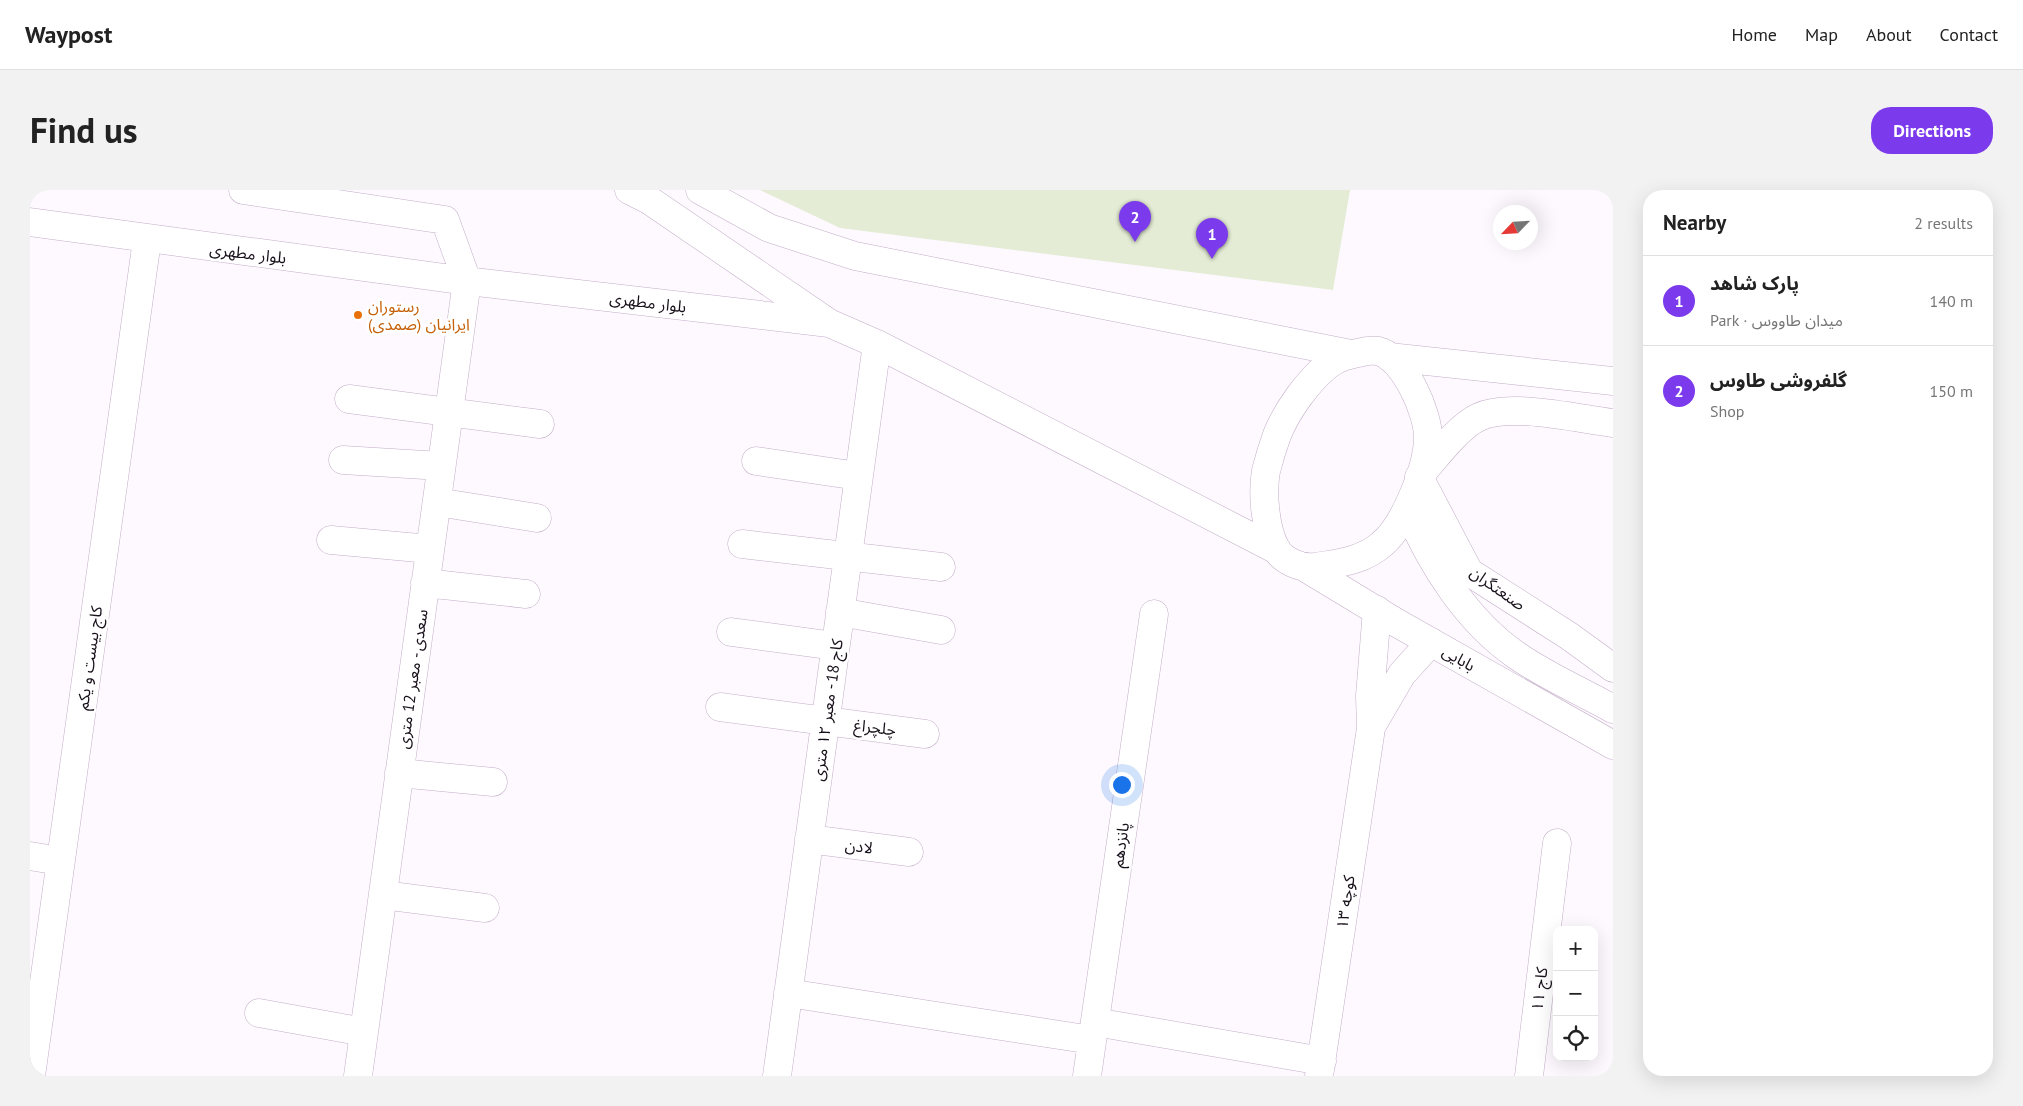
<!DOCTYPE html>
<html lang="en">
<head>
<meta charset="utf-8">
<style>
	:root { --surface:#fff; --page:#f2f2f2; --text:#222; --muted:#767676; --line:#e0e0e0; --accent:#7c3aed }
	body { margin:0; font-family:"PT Sans","Noto Sans Arabic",sans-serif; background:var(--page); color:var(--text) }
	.controls { position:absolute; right:15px; bottom:15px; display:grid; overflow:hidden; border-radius:10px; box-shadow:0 5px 20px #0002 }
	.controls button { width:45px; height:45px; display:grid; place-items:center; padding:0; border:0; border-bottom:1px solid var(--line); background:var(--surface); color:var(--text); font:25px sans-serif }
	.compass { position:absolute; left:1463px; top:15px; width:45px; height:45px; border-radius:50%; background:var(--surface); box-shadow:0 5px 20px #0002; rotate:245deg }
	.you { position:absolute; left:1091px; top:594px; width:18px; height:18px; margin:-12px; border:4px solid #fff; border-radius:50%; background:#1a73e8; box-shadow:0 0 0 8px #1a73e833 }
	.badge { display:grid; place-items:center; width:32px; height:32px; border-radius:50%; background:var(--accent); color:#fff; font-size:16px; font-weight:700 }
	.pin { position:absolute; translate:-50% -41px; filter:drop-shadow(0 1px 2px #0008) }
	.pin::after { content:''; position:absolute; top:26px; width:18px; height:15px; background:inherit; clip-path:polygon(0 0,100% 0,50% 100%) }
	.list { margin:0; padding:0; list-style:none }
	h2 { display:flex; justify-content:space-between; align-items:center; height:65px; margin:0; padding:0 20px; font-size:21px }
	h2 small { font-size:16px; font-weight:400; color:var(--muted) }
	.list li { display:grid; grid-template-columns:32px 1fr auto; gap:15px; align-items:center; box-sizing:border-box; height:90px; padding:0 20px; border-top:1px solid var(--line) }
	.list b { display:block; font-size:19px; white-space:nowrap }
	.list p { margin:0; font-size:16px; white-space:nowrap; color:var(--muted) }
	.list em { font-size:16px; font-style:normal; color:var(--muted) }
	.icon { flex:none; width:28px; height:28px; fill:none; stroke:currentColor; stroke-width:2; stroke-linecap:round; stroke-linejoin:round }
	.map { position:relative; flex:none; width:1583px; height:886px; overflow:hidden; border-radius:20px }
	header { display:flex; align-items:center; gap:30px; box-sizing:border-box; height:70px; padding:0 25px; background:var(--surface); border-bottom:1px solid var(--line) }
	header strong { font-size:24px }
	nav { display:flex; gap:28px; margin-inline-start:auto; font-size:18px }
	.intro { display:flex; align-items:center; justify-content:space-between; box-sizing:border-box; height:120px; padding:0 30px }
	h1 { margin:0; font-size:35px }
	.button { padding:12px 22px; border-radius:20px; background:var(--accent); color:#fff; font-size:18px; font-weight:700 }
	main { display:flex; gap:30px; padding:0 30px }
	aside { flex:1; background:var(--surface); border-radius:20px; box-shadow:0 5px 20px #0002 }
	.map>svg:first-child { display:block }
	.green { fill:#e4ecd5 }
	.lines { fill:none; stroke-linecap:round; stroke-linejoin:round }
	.street-casing { stroke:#c3adc8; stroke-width:29 }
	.secondary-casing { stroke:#c3adc8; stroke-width:29 }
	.street { stroke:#fff; stroke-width:28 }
	.secondary { stroke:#fff; stroke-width:28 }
	.food-dot { fill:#e8710a; stroke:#fff; stroke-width:2 }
	.labels { text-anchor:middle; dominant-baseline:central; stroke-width:5; stroke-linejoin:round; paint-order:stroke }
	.street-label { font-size:16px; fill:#170f19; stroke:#fff }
	.food-label { font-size:16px; fill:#c56008; stroke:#fff; text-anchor:start }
</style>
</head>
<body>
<header>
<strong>Waypost</strong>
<nav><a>Home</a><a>Map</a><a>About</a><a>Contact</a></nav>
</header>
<div class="intro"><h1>Find us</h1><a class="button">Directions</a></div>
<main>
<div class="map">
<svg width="1583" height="886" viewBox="0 0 1583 886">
	<rect width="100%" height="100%" fill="#fef9ff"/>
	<path class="green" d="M 730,0 L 1320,0 L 1303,100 L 810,38 Z"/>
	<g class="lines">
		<defs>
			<path id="street" d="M 319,209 L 510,234
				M 313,270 L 411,276
				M 726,271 L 828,286
				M 1389,287 L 1439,382 L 1539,446 L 1583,478
				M 407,312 L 507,328
				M 301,350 L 400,359
				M 712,354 L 911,377
				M 395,393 L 496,404
				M 810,422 L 911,440
				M 701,442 L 805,456
				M 690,517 L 895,544
				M 1341,537 L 1372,484 L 1401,452
				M 369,583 L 463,592
				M 779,649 L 879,662
				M 0,666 L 30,671
				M 353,705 L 455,718
				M 758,803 L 1062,850
				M 229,823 L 334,842
				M 1065,832 L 1292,871
				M 1,886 L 117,50
				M 328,886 L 437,91
				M 747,886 L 847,154
				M 1057,886 L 1124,424
				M 1289,886 L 1341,538 L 1340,506 L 1347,420
				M 1499,886 L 1527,653"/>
			<path id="secondary" d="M 213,0 L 415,30 L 437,91
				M 599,0 L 619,10 L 799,133 L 847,154 L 1247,360
				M 670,0 L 739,38 L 825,66 L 1321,164
				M 0,32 L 437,91 L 799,133
				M 1337,161 C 1340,161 1345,160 1348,161 C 1374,167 1399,224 1398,249 C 1397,278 1375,335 1352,354 C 1333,371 1309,373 1285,377 C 1272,379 1253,371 1246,359 C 1235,339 1232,303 1236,281 C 1239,269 1243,256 1247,245 C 1257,220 1278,191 1298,175 C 1309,166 1323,164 1337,161 Z
				M 1359,167 L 1583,191
				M 1391,284 C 1406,267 1429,236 1449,227 C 1479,212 1549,229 1583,233
				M 1378,320 C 1401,374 1437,431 1486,465 C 1516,486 1551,501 1583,519
				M 1276,378 L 1367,433 L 1583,555"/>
		</defs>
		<use href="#street" class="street-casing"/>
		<use href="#secondary" class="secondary-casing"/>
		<use href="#street" class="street"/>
		<use href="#secondary" class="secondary"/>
	</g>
	<circle class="food-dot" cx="328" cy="125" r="5"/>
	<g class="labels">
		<g class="street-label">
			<text transform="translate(218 63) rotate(7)">بلوار مطهری</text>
			<text transform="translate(618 112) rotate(7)">بلوار مطهری</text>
			<text transform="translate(1468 398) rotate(35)">صنعتگران</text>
			<text transform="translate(59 468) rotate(-82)">کاج بیست و یکم</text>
			<text transform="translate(1429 468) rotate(30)">بابایی</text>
			<text transform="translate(382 489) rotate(-82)">سعدی - معبر 12 متری</text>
			<text transform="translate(797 520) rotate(-82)">کاج 18 - معبر ۱۲ متری</text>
			<text transform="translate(845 537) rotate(7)">چلچراغ</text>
			<text transform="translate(1090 655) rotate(-82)">پانزدهم</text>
			<text transform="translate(829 656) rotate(7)">لادن</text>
			<text transform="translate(1315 712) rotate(-82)">کوچه ۱۳</text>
			<text transform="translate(1509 799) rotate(-83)">کاج ۱۱</text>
		</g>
		<g class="food-label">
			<text x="338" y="116">رستوران<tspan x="338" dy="18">ایرانیان (صمدی)</tspan></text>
		</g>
	</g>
</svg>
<div class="controls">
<button>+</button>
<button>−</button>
<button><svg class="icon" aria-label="locate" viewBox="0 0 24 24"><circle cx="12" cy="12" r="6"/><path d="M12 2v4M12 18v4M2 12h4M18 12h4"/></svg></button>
</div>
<svg class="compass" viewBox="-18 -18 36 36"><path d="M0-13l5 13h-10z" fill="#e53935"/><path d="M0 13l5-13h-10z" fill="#767676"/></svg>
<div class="you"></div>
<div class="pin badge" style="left:1182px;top:69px">1</div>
<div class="pin badge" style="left:1105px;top:52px">2</div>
</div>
<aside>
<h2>Nearby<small>2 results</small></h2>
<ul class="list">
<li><span class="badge">1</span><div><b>پارک شاهد</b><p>Park · میدان طاووس</p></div><em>140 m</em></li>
<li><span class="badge">2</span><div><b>گلفروشی طاوس</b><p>Shop</p></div><em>150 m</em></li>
</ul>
</aside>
</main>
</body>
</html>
